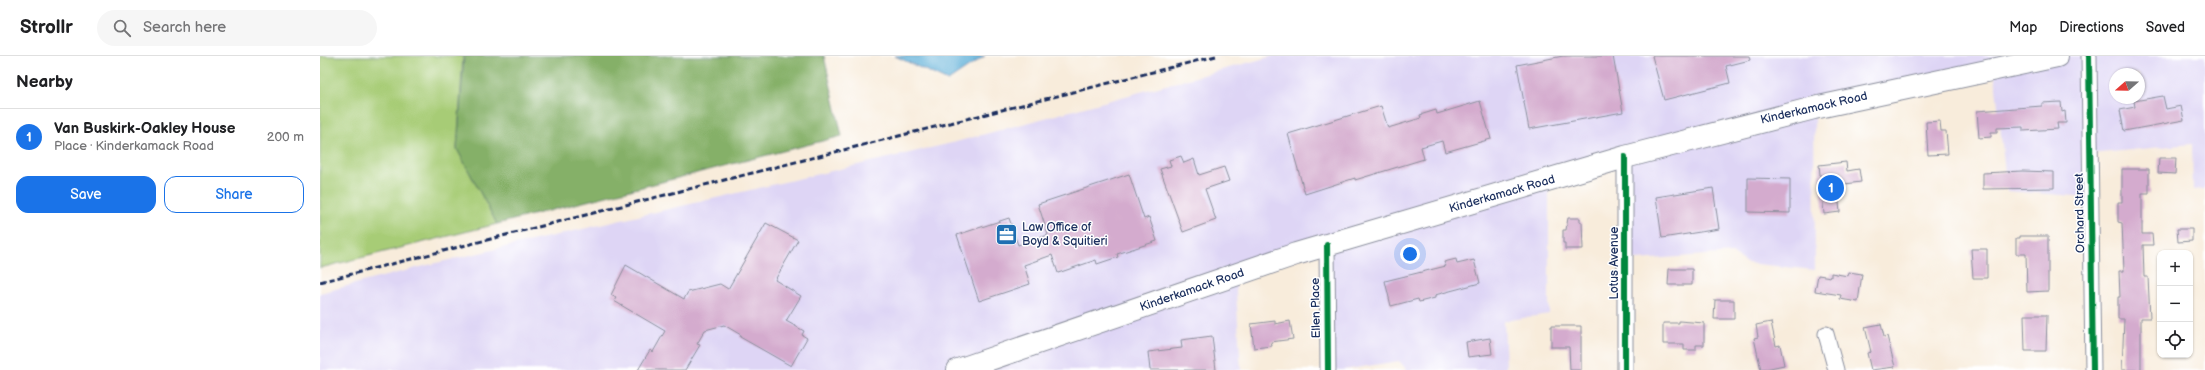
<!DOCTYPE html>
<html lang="en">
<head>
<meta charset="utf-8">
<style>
	:root { --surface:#fff; --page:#f6f6f6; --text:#202124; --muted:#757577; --line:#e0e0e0; --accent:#1a73e8 }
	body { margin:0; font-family:"Balsamiq Sans",sans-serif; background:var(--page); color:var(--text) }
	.controls { position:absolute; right:12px; bottom:12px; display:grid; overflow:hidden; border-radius:8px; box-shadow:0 1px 3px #0004 }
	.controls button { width:36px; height:36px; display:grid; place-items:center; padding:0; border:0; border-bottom:1px solid var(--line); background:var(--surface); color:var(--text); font:20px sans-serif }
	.compass { position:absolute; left:1789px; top:12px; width:36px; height:36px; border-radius:50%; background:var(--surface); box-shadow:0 1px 3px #0004; rotate:250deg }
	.you { position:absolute; left:1090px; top:198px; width:14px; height:14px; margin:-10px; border:3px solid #fff; border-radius:50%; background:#1a73e8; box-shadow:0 0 0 6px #1a73e833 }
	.badge { display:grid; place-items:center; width:26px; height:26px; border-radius:50%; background:var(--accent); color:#fff; font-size:13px; font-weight:700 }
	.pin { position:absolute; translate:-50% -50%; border:2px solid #fff; box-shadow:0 1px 4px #0006 }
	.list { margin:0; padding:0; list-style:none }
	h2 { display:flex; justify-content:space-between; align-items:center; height:52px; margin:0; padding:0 16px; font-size:17px }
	h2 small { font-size:13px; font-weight:400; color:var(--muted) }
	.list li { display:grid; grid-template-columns:26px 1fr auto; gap:12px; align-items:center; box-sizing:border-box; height:56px; padding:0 16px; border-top:1px solid var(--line) }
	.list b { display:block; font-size:15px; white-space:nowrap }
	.list p { margin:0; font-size:13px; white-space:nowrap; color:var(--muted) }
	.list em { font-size:13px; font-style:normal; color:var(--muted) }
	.actions { display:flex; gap:8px; padding:12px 16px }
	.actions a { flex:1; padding:9px 0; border:1px solid var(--accent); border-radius:12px; text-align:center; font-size:14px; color:var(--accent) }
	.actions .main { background:var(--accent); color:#fff }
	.icon { flex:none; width:22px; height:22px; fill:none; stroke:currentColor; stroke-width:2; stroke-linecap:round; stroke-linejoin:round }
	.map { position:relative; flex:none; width:1885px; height:314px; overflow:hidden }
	header { display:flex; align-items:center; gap:24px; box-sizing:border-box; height:56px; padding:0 20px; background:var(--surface); border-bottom:1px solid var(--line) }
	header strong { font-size:19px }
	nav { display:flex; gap:22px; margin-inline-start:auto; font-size:14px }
	.search { width:280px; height:36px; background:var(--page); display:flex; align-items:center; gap:10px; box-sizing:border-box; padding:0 14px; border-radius:22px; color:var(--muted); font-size:15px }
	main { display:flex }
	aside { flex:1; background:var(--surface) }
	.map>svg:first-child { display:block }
	.built { fill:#ded5f5; fill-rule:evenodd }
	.green { fill:#a7cc76; stroke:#617e6a }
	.forest { fill:#85b067; stroke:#507062 }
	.water { fill:#5caed7; stroke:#3c6e9a }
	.building { fill:#d4abce }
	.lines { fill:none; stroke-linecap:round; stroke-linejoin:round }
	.minor-casing { stroke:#8a8e9c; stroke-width:17 }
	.primary-casing { stroke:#8a8e9c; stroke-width:24 }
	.minor { stroke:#fff; stroke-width:15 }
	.primary { stroke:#fff; stroke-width:22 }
	.rail { stroke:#1b2f5e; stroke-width:3; stroke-dasharray:6 3; stroke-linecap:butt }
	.cycleway-casing { stroke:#fff; stroke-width:8 }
	.cycleway { stroke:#00873e; stroke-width:6 }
	.labels { text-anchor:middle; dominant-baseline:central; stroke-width:3; stroke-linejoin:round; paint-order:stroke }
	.street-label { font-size:12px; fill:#1b2f5e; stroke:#fff }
	.poi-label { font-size:12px; fill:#1b2f5e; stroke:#fff; text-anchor:start }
</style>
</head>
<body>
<header>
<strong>Strollr</strong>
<div class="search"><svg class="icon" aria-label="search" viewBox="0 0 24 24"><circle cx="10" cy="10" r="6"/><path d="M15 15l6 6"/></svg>Search here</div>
<nav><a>Map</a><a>Directions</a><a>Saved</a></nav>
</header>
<main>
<aside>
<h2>Nearby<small></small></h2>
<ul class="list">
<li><span class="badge">1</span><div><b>Van Buskirk-Oakley House</b><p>Place · Kinderkamack Road</p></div><em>200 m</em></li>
</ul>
<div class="actions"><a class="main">Save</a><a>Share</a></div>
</aside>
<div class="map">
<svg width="1885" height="314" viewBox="0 0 1885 314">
	<rect width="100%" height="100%" fill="#fff"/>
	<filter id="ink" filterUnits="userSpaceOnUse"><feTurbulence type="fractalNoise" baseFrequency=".025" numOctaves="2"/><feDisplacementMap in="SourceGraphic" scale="8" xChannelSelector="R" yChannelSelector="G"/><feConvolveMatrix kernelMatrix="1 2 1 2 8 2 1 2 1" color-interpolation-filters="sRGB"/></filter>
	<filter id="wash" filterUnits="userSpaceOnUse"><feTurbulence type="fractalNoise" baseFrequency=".012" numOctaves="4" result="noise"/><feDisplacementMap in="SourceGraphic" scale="16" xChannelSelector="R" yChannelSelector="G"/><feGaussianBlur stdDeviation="0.9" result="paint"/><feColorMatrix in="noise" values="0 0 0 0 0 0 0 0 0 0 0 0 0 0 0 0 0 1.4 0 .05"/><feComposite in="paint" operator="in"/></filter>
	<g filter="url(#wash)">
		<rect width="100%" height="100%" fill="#f8ecdb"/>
		<path class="built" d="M 953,0 L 1885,0 L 1885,133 L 1873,134 L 1872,88 L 1770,98 L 1771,141 L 1687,135 L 1674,13 L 1494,52 L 1495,214 L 1426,207 L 1412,197 L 1305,205 L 1305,101 L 1229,124 L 1229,258 L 1184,265 L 1186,312 L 1176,314 L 1087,314 L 1079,305 L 1023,314 L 1008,314 L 1007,190 L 915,219 L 921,314 L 0,314 L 0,237 L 108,209 L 632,87 ZM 1795,18 L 1819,18 L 1819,42 L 1795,42 Z"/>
		<path class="green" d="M 0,0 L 143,0 L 137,93 L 177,168 L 0,212 Z"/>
		<path class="forest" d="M 144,0 L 504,0 L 522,80 L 177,168 L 137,93 Z"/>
		<path class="water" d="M 575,0 L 665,0 L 628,25 Z"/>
		<g id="blocks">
			<path class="building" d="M 1243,0 L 1293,0 L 1303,56 L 1209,73 L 1197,9 Z
				M 1332,0 L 1429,0 L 1430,4 L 1406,10 L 1410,27 L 1344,44 Z
				M 1843,40 L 1846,53 L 1861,50 L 1864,64 L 1804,75 L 1800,54 L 1815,51 L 1814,45 Z
				M 1160,45 L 1171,83 L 1125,96 L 1122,85 L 1101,91 L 1104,103 L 1035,124 L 1035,122 L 985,138 L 968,78 L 1061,50 L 1068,72 L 1101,62 L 1100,59 L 1116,54 L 1117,58 Z
				M 1741,46 L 1742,56 L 1745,55 L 1746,67 L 1737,67 L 1738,73 L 1703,75 L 1703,71 L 1677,72 L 1677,76 L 1671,76 L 1671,81 L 1659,82 L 1657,55 L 1722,50 L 1722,47 Z
				M 1620,65 L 1621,75 L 1626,75 L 1628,98 L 1608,99 L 1606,66 Z
				M 861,100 L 864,107 L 874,103 L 879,119 L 904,111 L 909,125 L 885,133 L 896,164 L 863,176 L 840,113 L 851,110 L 849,104 Z
				M 1839,102 L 1856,102 L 1855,118 L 1838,117 Z
				M 1526,106 L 1527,115 L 1539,113 L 1541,126 L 1517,129 L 1520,156 L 1504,158 L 1499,109 Z
				M 1802,113 L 1829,113 L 1829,138 L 1822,138 L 1822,178 L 1832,178 L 1833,189 L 1823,189 L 1824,221 L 1828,221 L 1830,262 L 1821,262 L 1821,314 L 1802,314 L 1804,263 L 1798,263 L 1798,241 L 1800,241 L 1799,215 L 1804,215 L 1802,167 L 1798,166 L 1798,146 L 1802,146 Z
				M 1702,115 L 1734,116 L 1734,132 L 1663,133 L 1663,117 Z
				M 809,118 L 824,163 L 829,161 L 837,185 L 797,198 L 798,201 L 777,208 L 776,204 L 738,217 L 732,199 L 704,209 L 710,228 L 659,245 L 637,179 L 689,162 L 698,189 L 728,179 L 718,148 Z
				M 1428,122 L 1470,123 L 1470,157 L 1428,156 Z
				M 1393,132 L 1399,173 L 1342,182 L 1336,141 Z
				M 1248,162 L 1260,162 L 1260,166 L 1262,166 L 1263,193 L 1245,193 L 1245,187 L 1243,187 L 1243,174 L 1246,174 Z
				M 446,167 L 478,184 L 455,224 L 481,240 L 466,265 L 484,275 L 482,279 L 487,282 L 471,310 L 420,281 L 421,279 L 404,269 L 385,274 L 377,288 L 380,289 L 365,314 L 318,314 L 330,294 L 333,296 L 345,275 L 294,245 L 296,242 L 291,239 L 306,209 L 364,243 L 368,236 L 400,228 L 408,233 Z
				M 1857,173 L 1872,173 L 1872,185 L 1858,186 Z
				M 1700,180 L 1728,180 L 1728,235 L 1707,236 L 1706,198 L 1696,198 L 1696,182 L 1700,182 Z
				M 1651,193 L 1667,193 L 1667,222 L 1653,222 Z
				M 1136,203 L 1137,208 L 1154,204 L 1160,227 L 1115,239 L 1115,242 L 1099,246 L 1098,243 L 1071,250 L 1065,225 L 1126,210 L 1124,206 Z
				M 1349,213 L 1372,213 L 1372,229 L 1348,229 Z
				M 1529,216 L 1542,218 L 1538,246 L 1520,243 L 1521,239 L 1495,235 L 1498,219 L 1511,221 L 1511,217 L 1528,220 Z
				M 1395,244 L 1414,244 L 1414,263 L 1394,263 Z
				M 1704,259 L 1727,259 L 1726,295 L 1705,295 Z
				M 955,265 L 955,268 L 970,265 L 973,283 L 951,286 L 952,290 L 934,292 L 931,268 Z
				M 1359,265 L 1384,267 L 1384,289 L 1376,289 L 1376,294 L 1364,294 L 1364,288 L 1343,288 L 1343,267 L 1359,267 Z
				M 1451,266 L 1456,290 L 1460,289 L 1464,309 L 1441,314 L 1434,282 L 1438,281 L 1436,269 Z
				M 1561,268 L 1564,281 L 1567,280 L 1575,311 L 1551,314 L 1547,297 L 1551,296 L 1545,271 Z
				M 1231,270 L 1261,270 L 1261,314 L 1250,314 L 1249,291 L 1231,291 Z
				M 892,280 L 896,314 L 830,314 L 828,296 L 862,292 L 861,284 Z
				M 1170,282 L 1172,298 L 1148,301 L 1146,286 Z"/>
		</g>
	</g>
	<g filter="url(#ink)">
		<use href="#blocks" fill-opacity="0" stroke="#8a8e9c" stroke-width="1"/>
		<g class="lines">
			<defs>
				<path id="minor" d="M 1769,0 L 1773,314
					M 1007,189 L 1008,314
					M 1506,278 L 1516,314
					M 1305,314 L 1305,101"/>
				<path id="primary" d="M 638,314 L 976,198 L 1305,101 L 1494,52 L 1737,0"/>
			</defs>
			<use href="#minor" class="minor-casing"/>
			<use href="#primary" class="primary-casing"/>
			<use href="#minor" class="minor"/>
			<use href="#primary" class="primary"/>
			<path class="rail" d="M 0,226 L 896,0"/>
			<defs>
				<path id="cycleway" d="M 1769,0 L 1773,314
					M 1007,189 L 1008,314
					M 1305,314 L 1305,101"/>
			</defs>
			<use href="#cycleway" class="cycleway-casing"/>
			<use href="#cycleway" class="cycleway"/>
		</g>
	</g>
	<defs>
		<symbol id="office-square" viewBox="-11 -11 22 22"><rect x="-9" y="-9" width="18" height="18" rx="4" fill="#1f6fb2" stroke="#fff"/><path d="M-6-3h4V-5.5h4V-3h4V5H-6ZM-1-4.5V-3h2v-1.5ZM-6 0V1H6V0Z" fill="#fff"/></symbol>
	</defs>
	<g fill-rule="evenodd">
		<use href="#office-square" x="674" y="166" width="25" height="25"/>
	</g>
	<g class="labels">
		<g class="street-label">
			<text transform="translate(1494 52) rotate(-13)">Kinderkamack Road</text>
			<text transform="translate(1182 138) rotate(-16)">Kinderkamack Road</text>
			<text transform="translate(1760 157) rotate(-91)">Orchard Street</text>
			<text transform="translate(1294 207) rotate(-90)">Lotus Avenue</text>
			<text transform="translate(872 234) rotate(-19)">Kinderkamack Road</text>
			<text transform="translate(996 252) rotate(-91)">Ellen Place</text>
		</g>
		<g class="poi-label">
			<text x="702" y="171">Law Office of<tspan x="702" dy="14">Boyd &amp; Squitieri</tspan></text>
		</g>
	</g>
</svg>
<div class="controls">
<button>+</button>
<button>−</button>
<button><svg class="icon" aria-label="locate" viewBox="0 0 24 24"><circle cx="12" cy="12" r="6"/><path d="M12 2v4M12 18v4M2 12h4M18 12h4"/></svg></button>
</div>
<svg class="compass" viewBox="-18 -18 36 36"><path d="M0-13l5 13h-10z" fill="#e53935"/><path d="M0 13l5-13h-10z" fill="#757577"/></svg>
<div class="you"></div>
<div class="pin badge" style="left:1511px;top:132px">1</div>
</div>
</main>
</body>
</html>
